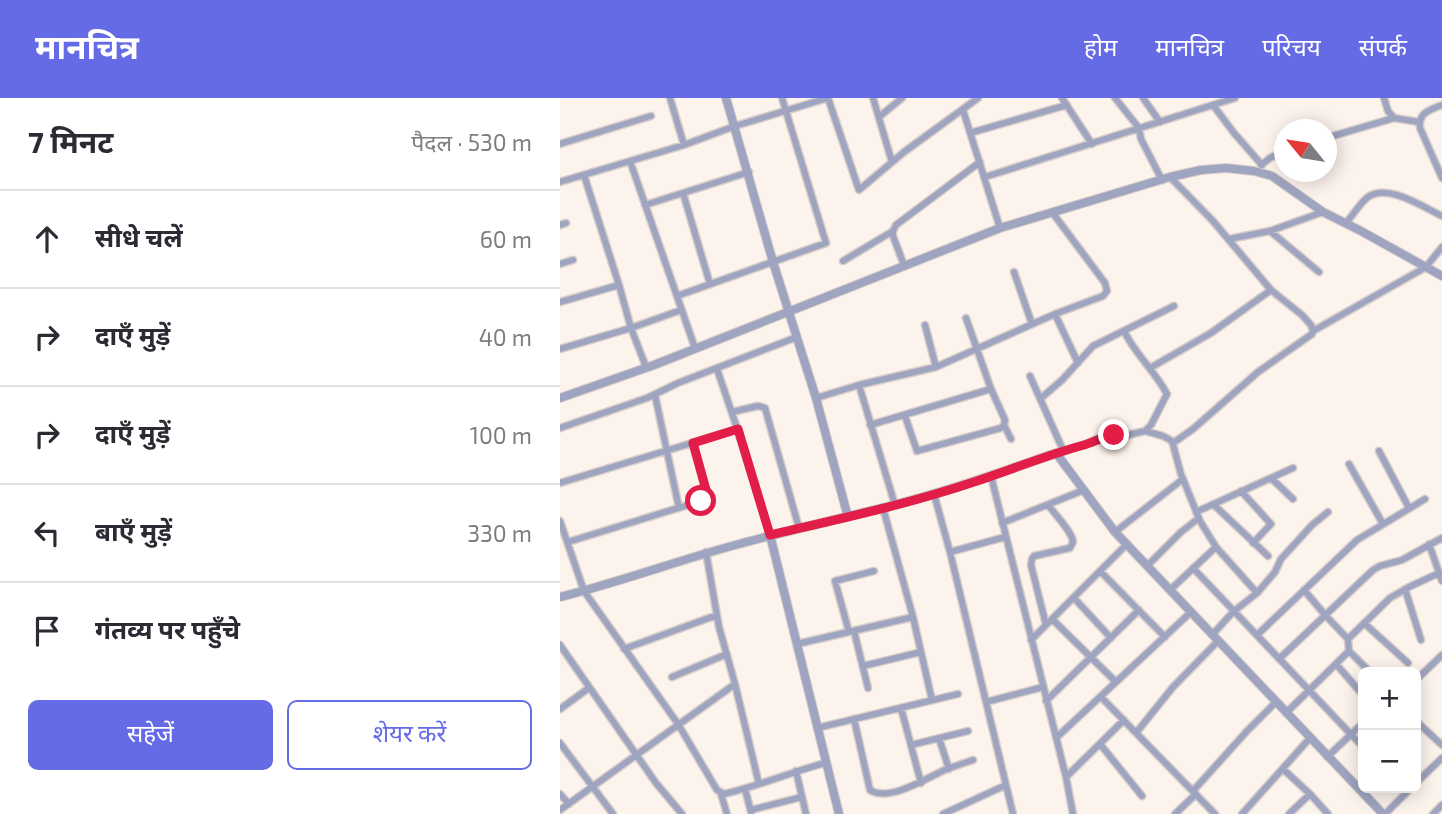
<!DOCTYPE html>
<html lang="hi">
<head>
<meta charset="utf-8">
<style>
	:root { --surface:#fff; --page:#f7f7f7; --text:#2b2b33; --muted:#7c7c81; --line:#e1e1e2; --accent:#646be4 }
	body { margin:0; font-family:"Exo 2","Noto Sans Devanagari",sans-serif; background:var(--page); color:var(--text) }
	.controls { position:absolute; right:21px; bottom:21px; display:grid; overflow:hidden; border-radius:10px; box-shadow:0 4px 18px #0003 }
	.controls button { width:63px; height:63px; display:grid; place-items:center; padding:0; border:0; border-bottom:2px solid var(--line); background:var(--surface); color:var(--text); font:35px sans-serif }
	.compass { position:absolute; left:714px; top:21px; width:63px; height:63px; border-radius:50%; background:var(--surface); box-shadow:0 4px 18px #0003; rotate:300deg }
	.stop { position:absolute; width:21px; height:21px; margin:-16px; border:5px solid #e11d48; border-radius:50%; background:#fff }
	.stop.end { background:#e11d48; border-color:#fff; box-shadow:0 2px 7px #0008 }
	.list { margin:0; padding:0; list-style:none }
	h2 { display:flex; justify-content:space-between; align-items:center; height:91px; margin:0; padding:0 28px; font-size:30px }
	h2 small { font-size:23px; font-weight:400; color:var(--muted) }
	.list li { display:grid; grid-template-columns:46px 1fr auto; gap:21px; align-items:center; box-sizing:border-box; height:98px; padding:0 28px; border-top:2px solid var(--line) }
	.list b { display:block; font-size:26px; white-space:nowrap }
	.list em { font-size:23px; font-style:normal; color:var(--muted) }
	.actions { display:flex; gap:14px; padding:21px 28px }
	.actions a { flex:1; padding:16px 0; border:2px solid var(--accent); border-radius:10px; text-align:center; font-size:24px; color:var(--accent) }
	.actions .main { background:var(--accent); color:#fff }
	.icon { flex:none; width:38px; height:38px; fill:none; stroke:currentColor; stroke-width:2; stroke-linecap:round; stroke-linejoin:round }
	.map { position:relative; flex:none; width:882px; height:716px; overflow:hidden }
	header { display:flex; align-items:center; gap:42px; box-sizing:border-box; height:98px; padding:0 35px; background:var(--accent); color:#fff }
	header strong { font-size:33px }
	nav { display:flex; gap:38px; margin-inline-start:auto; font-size:24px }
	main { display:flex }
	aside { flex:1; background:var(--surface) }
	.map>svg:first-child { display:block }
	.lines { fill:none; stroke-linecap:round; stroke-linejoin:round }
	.minor-casing { stroke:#d7cec9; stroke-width:9 }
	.tertiary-casing { stroke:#d7cec9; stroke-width:10 }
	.minor { stroke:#9fa4c0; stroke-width:6 }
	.tertiary { stroke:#9fa4c0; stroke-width:8 }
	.route { stroke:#e11d48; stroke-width:9 }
</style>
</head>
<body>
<header>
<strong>मानचित्र</strong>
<nav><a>होम</a><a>मानचित्र</a><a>परिचय</a><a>संपर्क</a></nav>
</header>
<main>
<aside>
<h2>7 मिनट<small>पैदल · 530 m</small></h2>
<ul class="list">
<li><svg class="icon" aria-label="ahead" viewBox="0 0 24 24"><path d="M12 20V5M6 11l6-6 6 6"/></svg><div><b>सीधे चलें</b></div><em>60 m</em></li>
<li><svg class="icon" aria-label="right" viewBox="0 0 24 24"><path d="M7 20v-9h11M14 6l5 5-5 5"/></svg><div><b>दाएँ मुड़ें</b></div><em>40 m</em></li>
<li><svg class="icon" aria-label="right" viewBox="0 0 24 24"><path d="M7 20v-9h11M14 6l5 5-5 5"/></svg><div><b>दाएँ मुड़ें</b></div><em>100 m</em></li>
<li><svg class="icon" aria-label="left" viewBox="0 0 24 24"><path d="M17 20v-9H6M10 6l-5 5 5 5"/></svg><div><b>बाएँ मुड़ें</b></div><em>330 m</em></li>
<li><svg class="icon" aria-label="arrive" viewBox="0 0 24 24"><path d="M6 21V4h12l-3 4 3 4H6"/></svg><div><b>गंतव्य पर पहुँचे</b></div></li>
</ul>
<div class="actions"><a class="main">सहेजें</a><a>शेयर करें</a></div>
</aside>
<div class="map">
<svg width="882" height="716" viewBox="0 0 882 716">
	<rect width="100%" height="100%" fill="#fdf3ed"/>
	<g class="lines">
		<defs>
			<path id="minor" d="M 110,0 L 124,47
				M 268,0 L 299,92 L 344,54 L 418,0
				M 313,0 L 332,64
				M 502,0 L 532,46
				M 555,0 L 579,30 L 581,41 L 602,82
				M 583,0 L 600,24
				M 824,0 L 828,13 L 834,20 L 859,24
				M 653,7 L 674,35 L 702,67
				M 882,7 C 869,12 858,15 860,30 L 882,80
				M 403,12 L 440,130
				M 319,19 L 342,0
				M 410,35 L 507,7
				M 766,40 L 834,20
				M 0,46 L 91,18
				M 70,63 L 135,250
				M 701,67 L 710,60 L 724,53
				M 24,77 L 59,187 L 71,230 L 86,269
				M 425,79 L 675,0
				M 610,79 L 653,123 L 711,192 L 742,217 L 751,227 L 753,233 L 752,236 L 698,274 L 633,331 L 613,345
				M 0,84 L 124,47 L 175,28 L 268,0
				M 123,95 L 150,186
				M 85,107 L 189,74
				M 786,125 C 793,117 800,105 808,99 C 828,85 863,109 882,118
				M 0,127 L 6,125
				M 710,133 L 759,174
				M 669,141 L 710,133 L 763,114
				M 283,163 L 333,133
				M 0,166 L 13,162
				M 344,167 L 333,138 L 333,133 L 336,127 L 420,64
				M 454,174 L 472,226
				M 117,198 L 266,145 L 222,0
				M 0,204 L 59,187
				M 495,216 L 518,265
				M 365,227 L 376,269
				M 753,233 L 866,169 L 882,149
				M 0,251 L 71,230 L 121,212
				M 590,270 L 651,235 L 711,192
				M 157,271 L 179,336 L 210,437
				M 470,278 L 503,352
				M 299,287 L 335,407
				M 95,297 L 119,410
				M 256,300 L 299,287 L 376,269 L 495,216 L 543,198 L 547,193 L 545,185 L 492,114
				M 480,301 L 502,282 L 533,248 L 614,208
				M 172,314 L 198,308 L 205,310 L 239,430
				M 345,318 L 357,353 L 441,330 L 444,327 L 445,322 L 431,291 L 406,220
				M 310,327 L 431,291
				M 444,327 L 451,341
				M 0,330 L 87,300 L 118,285 L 237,239
				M 585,333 L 603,338 L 612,343 L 621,376 L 640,423 L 656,449 L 697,495
				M 819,353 L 849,410
				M 496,355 L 526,346 L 541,339 L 568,337 L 585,333 L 591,327 L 607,296 C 595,273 575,256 564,233
				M 789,366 L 823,426
				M 431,378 L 506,679 L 513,716
				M 711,380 L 733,401
				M 0,385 L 178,331
				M 681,393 L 711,426 L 693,445
				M 374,396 L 390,454 L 453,716
				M 653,406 L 708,458
				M 323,410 L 353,519 L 372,602
				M 636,414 L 733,370
				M 0,423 L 24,493 L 118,626 L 157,692 L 164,696 C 199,688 231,674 265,665
				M 442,425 L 524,392
				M 555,434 L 623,381
				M 8,444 L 141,403 L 144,399 L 146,392 L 133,345
				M 869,446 L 882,483
				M 146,454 L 159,529 L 175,586 L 199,686
				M 390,454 L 445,439
				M 587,468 L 621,434 L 639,420
				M 633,470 L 803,649
				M 540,473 L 605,539
				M 845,491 L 861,542
				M 610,492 L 656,449
				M 744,492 L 766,518 L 788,541
				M 514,500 L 551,540
				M 492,521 L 556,584
				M 804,525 L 848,565
				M 486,527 L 471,467 L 472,461 L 474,458 L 510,450 C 511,448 512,446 513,444 C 513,435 494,415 488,407
				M 294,533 L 308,590
				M 289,534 L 275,483 L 314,473
				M 652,537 L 673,514 L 697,495 L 715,474 L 721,461 L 752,427 L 768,414
				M 697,537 L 797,442 L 865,401
				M 471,542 L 567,446
				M 237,546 L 353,519
				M 0,547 L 96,685 L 122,716
				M 64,551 L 157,517
				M 789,553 L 810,574
				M 719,561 L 813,472 L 820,468 L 842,462 L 882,440
				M 776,566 L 803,597
				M 303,568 L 361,554
				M 112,579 L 167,556
				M 856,582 L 882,557
				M 541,599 L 655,716
				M 486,603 L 579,512
				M 426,604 L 483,589
				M 341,610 L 361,685
				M 0,611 L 29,590
				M 726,615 L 789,553 L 788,541 L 830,500 L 849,489 L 879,475
				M 294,621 L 310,692 C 329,705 368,679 387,671 C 395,668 404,665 413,662
				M 856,623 L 882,647
				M 257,630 L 398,596
				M 576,635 L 613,589 L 658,543
				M 379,640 L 389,671
				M 496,640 L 631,514
				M 0,645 L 53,716
				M 540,646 L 582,698
				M 351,647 L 408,633
				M 767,659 L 803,625
				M 723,671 L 750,696 L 768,716
				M 236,673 L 246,716
				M 506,679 L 564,622
				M 856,685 L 882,660
				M 185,691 L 191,714
				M 633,693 L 687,633 L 716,604
				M 0,696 L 9,706
				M 161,696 L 167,716
				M 0,712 L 175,586
				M 191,712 L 242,699
				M 383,716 L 446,687
				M 615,716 L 636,696
				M 682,716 L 750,640
				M 729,716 L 750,696
				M 825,716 L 851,690
				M 873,716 L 882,707"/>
			<path id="tertiary" d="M 166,0 L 213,164 L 256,300 L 288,419
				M 0,300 L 94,267 L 440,130 L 610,79 L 641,72 L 666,70 L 694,73 L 712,78 L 763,114 L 801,133 L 882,178
				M 210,437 L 279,716
				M 0,499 C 60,484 119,462 179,446 C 230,432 282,420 334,407 C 389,393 443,374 496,355 L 555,434 L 823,716"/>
		</defs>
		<use href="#minor" class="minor-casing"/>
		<use href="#tertiary" class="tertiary-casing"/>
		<use href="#minor" class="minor"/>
		<use href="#tertiary" class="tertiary"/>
	</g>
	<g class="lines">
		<path class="route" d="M 141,403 L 144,399 L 146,392 L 133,345 L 178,331 L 210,437 C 279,421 349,406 417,383 C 453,371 487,357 524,347 C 534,344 543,339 554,337"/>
	</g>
</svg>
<div class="controls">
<button>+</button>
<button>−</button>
</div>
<svg class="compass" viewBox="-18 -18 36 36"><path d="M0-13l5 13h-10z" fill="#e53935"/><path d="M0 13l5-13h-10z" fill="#7c7c81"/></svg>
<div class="stop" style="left:141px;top:403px"></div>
<div class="stop end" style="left:554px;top:337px"></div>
</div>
</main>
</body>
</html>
